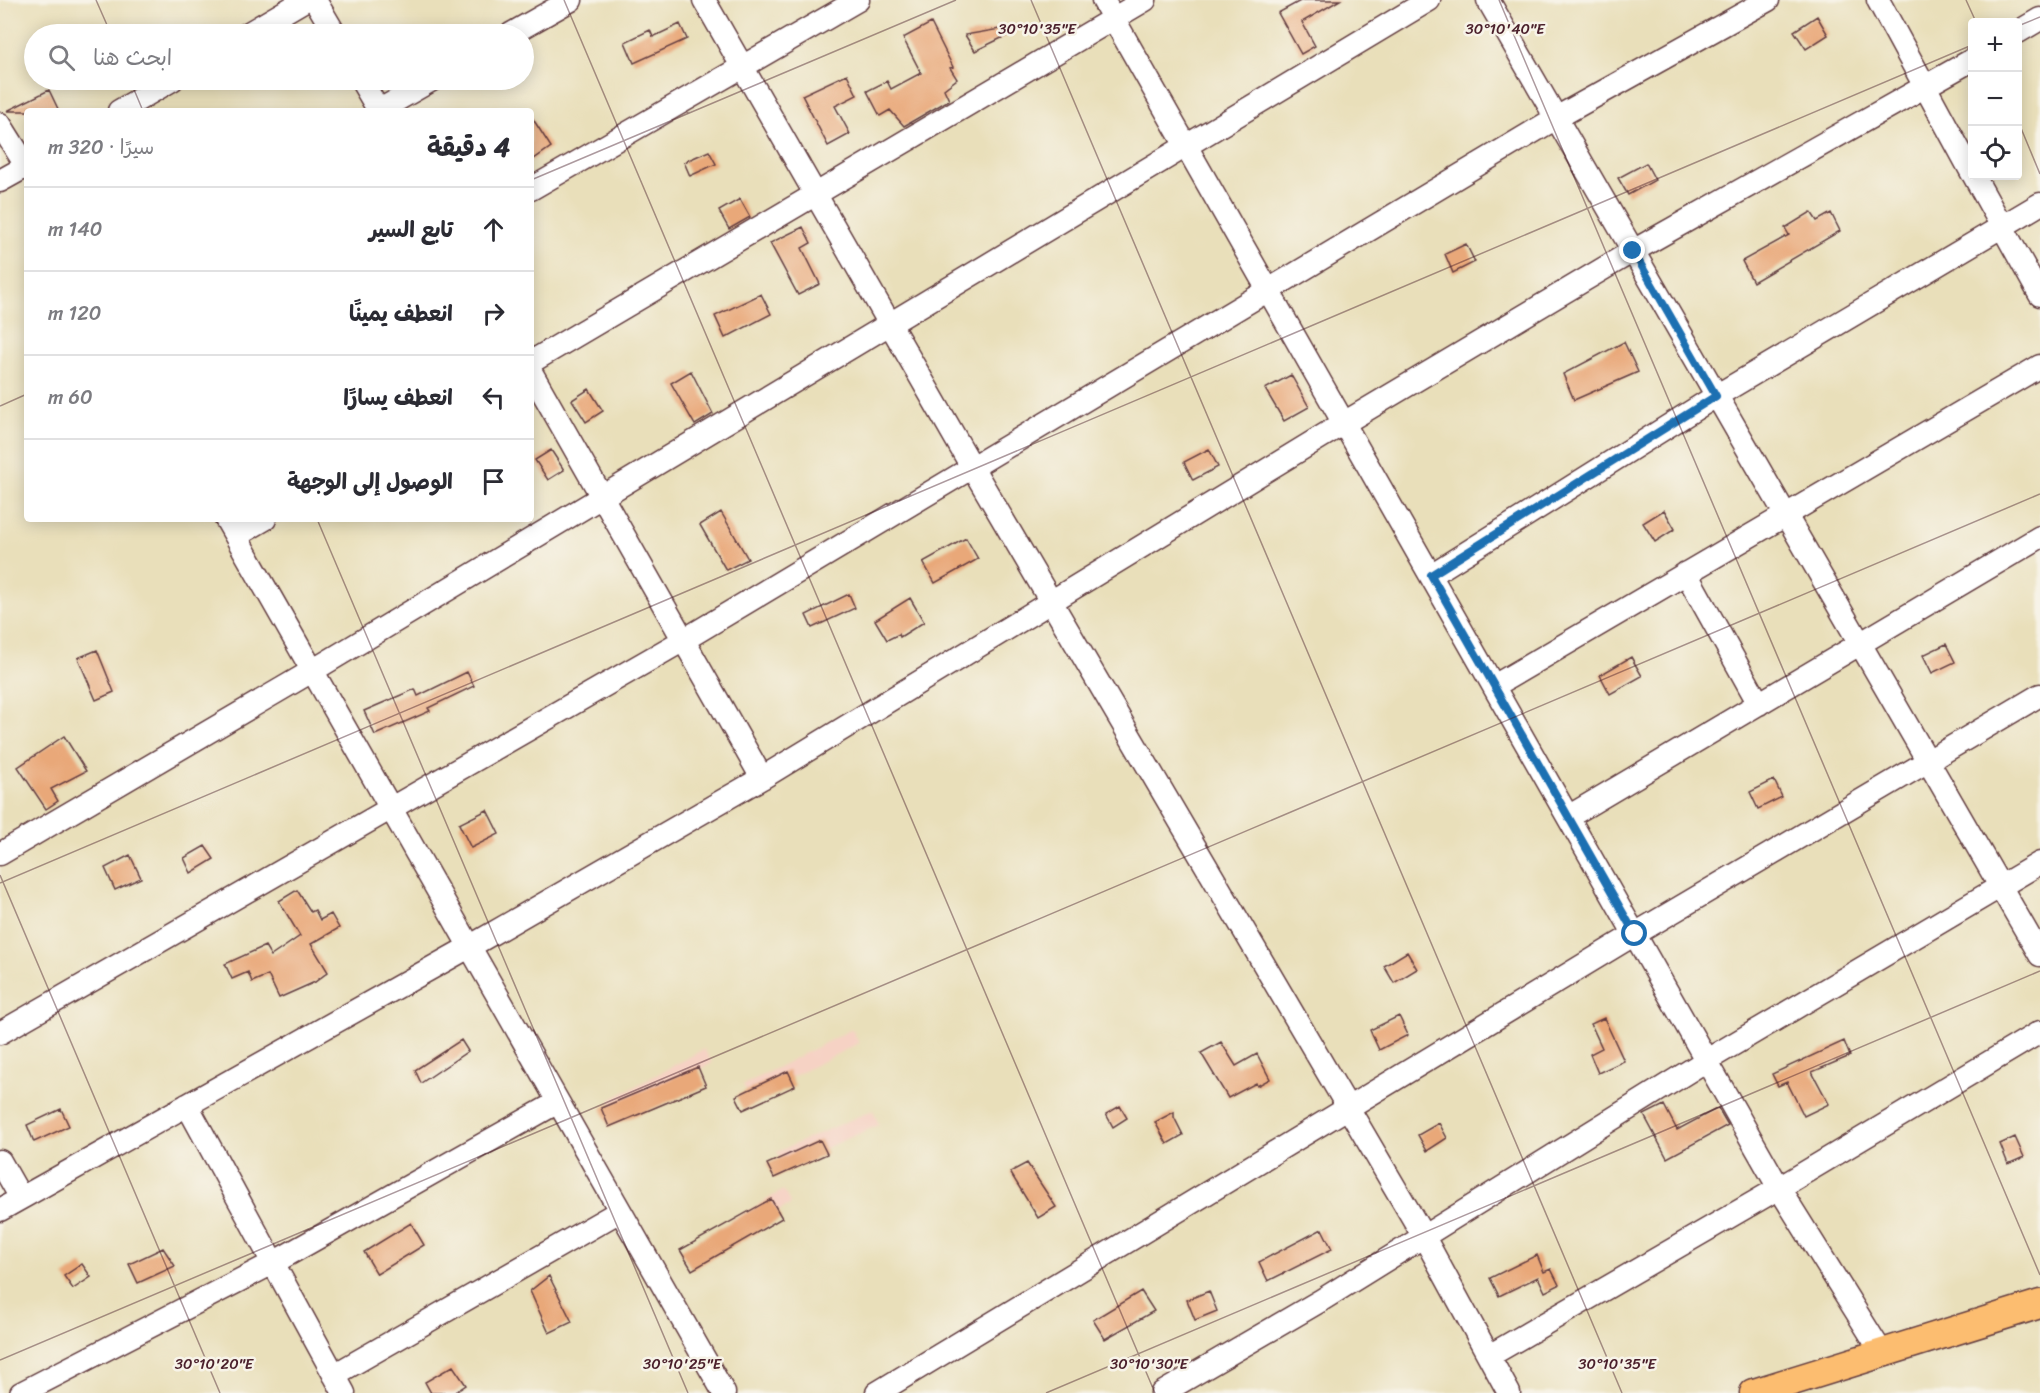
<!DOCTYPE html>
<html lang="ar">
<head>
<meta charset="utf-8">
<style>
	:root { --surface:#fff; --page:#f2f2f3; --text:#2b2b33; --muted:#7c7c81; --line:#e1e1e2 }
	body { margin:0; font-family:Sriracha,"Playpen Sans Arabic",sans-serif; background:var(--page); color:var(--text); direction:rtl }
	.controls { position:absolute; right:18px; top:18px; display:grid; overflow:hidden; border-radius:6px; box-shadow:0 3px 15px #0003 }
	.controls button { width:54px; height:54px; display:grid; place-items:center; padding:0; border:0; border-bottom:2px solid var(--line); background:var(--surface); color:var(--text); font:30px sans-serif }
	.stop { position:absolute; width:18px; height:18px; margin:-14px; border:4px solid #1f6fb2; border-radius:50%; background:#fff }
	.stop.end { background:#1f6fb2; border-color:#fff; box-shadow:0 2px 6px #0008 }
	.list { margin:0; padding:0; list-style:none }
	h2 { display:flex; justify-content:space-between; align-items:center; height:78px; margin:0; padding:0 24px; font-size:26px }
	h2 small { font-size:20px; font-weight:400; color:var(--muted) }
	.list li { display:grid; grid-template-columns:39px 1fr auto; gap:18px; align-items:center; box-sizing:border-box; height:84px; padding:0 24px; border-top:2px solid var(--line) }
	.list b { display:block; font-size:22px; white-space:nowrap }
	.list em { font-size:20px; font-style:normal; color:var(--muted) }
	.icon { flex:none; width:33px; height:33px; fill:none; stroke:currentColor; stroke-width:2; stroke-linecap:round; stroke-linejoin:round }
	.map { position:relative; flex:none; width:2040px; height:1393px; overflow:hidden; direction:ltr }
	.search { position:absolute; background:var(--surface); box-shadow:0 3px 15px #0003; left:24px; top:24px; width:510px; height:66px; display:flex; align-items:center; gap:15px; box-sizing:border-box; padding:0 21px; border-radius:33px; color:var(--muted); font-size:22px }
	.panel { position:absolute; background:var(--surface); box-shadow:0 3px 15px #0003; left:24px; top:108px; width:510px; height:414px; border-radius:6px; direction:rtl }
	.map>svg:first-child { display:block }
	.built { fill:#f6d2c4 }
	.building { fill:#e9a879 }
	.lines { fill:none; stroke-linecap:round; stroke-linejoin:round }
	.minor-casing { stroke:#623c40; stroke-width:25 }
	.major-casing { stroke:#623c40; stroke-width:31 }
	.minor { stroke:#fff; stroke-width:22 }
	.major { stroke:#fcbd6f; stroke-width:28 }
	.route { stroke:#1f6fb2; stroke-width:8 }
	.ticks { fill:none; stroke:#4a1f2b; stroke-width:1.5; stroke-opacity:0.45 }
	.ticks-label { font-size:15px; text-anchor:middle; fill:#4a1f2b; stroke:#f7f3e8; stroke-width:5; stroke-linejoin:round; paint-order:stroke }
</style>
</head>
<body>
<div class="map">
<svg width="2040" height="1393" viewBox="0 0 2040 1393">
	<rect width="100%" height="100%" fill="#f7f3e8"/>
	<filter id="ink" filterUnits="userSpaceOnUse"><feTurbulence type="fractalNoise" baseFrequency=".0167" numOctaves="2"/><feDisplacementMap in="SourceGraphic" scale="12" xChannelSelector="R" yChannelSelector="G"/><feConvolveMatrix kernelMatrix="1 2 1 2 8 2 1 2 1" color-interpolation-filters="sRGB"/></filter>
	<filter id="wash" filterUnits="userSpaceOnUse"><feTurbulence type="fractalNoise" baseFrequency=".008" numOctaves="4" result="noise"/><feDisplacementMap in="SourceGraphic" scale="24" xChannelSelector="R" yChannelSelector="G"/><feGaussianBlur stdDeviation="1.35" result="paint"/><feColorMatrix in="noise" values="0 0 0 0 0 0 0 0 0 0 0 0 0 0 0 0 0 1.4 0 .05"/><feComposite in="paint" operator="in"/></filter>
	<g filter="url(#wash)">
		<rect width="100%" height="100%" fill="#e9dfba"/>
		<path class="built" d="M 852,1029 L 859,1043 L 750,1098 L 743,1085 Z
			M 704,1049 L 712,1063 L 617,1114 L 610,1100 Z
			M 873,1110 L 879,1125 L 784,1166 L 777,1152 Z
			M 783,1190 L 791,1204 L 700,1257 L 692,1244 Z"/>
		<g id="blocks">
			<path class="building" d="M 1302,0 L 1340,0 L 1302,22 L 1315,46 L 1301,54 L 1278,13 Z
				M 1817,16 L 1828,35 L 1806,49 L 1794,31 Z
				M 931,23 L 953,67 L 950,68 L 957,79 L 944,89 L 949,100 L 904,126 L 890,110 L 880,116 L 867,91 L 887,81 L 891,89 L 921,73 L 903,38 Z
				M 680,24 L 687,39 L 634,63 L 625,42 L 650,30 L 653,37 Z
				M 1017,26 L 1018,30 L 975,51 L 965,35 Z
				M 847,74 L 857,95 L 835,106 L 850,134 L 828,146 L 802,95 Z
				M 49,90 L 59,111 L 7,111 Z
				M 531,116 L 551,147 L 531,161 Z
				M 709,151 L 716,164 L 690,176 L 684,162 Z
				M 1646,163 L 1655,180 L 1628,195 L 1618,178 Z
				M 740,199 L 750,217 L 729,229 L 719,211 Z
				M 1811,212 L 1817,221 L 1831,213 L 1840,231 L 1753,282 L 1742,261 L 1789,235 L 1785,228 Z
				M 803,227 L 811,243 L 802,248 L 820,284 L 798,295 L 770,243 Z
				M 1466,244 L 1475,262 L 1453,273 L 1445,254 Z
				M 761,294 L 771,314 L 725,338 L 715,316 Z
				M 1624,342 L 1638,372 L 1574,400 L 1563,374 Z
				M 691,371 L 713,414 L 695,425 L 671,383 Z
				M 1291,375 L 1309,407 L 1284,421 L 1265,389 Z
				M 589,389 L 603,411 L 586,422 L 572,400 Z
				M 1209,449 L 1218,467 L 1193,480 L 1184,462 Z
				M 551,450 L 564,470 L 548,480 L 535,460 Z
				M 1664,510 L 1675,529 L 1655,542 L 1643,523 Z
				M 721,512 L 748,559 L 726,570 L 700,525 Z
				M 966,538 L 978,559 L 935,583 L 923,562 Z
				M 849,594 L 855,608 L 812,628 L 806,615 Z
				M 910,598 L 924,622 L 900,637 L 899,634 L 887,640 L 875,620 Z
				M 1946,644 L 1955,662 L 1932,673 L 1923,655 Z
				M 97,650 L 114,692 L 96,700 L 78,658 Z
				M 1631,657 L 1642,676 L 1610,694 L 1600,675 Z
				M 467,672 L 474,686 L 428,708 L 430,711 L 375,735 L 364,711 L 415,689 L 418,696 Z
				M 64,736 L 86,771 L 51,789 L 58,801 L 46,809 L 18,767 Z
				M 1774,780 L 1782,797 L 1758,809 L 1750,792 Z
				M 487,810 L 499,834 L 471,848 L 459,824 Z
				M 205,846 L 214,859 L 191,873 L 184,858 Z
				M 130,855 L 141,878 L 115,890 L 105,868 Z
				M 297,890 L 311,912 L 315,910 L 320,920 L 331,914 L 339,928 L 311,944 L 328,972 L 315,982 L 279,998 L 268,975 L 252,982 L 248,972 L 232,979 L 225,964 L 265,946 L 271,956 L 300,936 L 279,901 Z
				M 1407,952 L 1417,969 L 1394,983 L 1384,966 Z
				M 1399,1016 L 1408,1035 L 1379,1050 L 1370,1030 Z
				M 1604,1018 L 1624,1061 L 1598,1073 L 1590,1054 L 1602,1048 L 1591,1024 Z
				M 461,1040 L 468,1051 L 421,1083 L 415,1070 Z
				M 1844,1041 L 1850,1056 L 1812,1072 L 1829,1104 L 1804,1116 L 1787,1082 L 1778,1086 L 1772,1074 Z
				M 1221,1042 L 1236,1066 L 1257,1054 L 1270,1079 L 1257,1086 L 1256,1083 L 1228,1098 L 1201,1053 Z
				M 698,1067 L 706,1086 L 609,1127 L 601,1108 Z
				M 788,1071 L 795,1086 L 743,1110 L 736,1096 Z
				M 1664,1105 L 1677,1130 L 1718,1108 L 1728,1125 L 1667,1158 L 1644,1115 Z
				M 1120,1106 L 1127,1118 L 1113,1127 L 1106,1114 Z
				M 61,1109 L 69,1126 L 34,1142 L 27,1125 Z
				M 1174,1112 L 1174,1117 L 1183,1135 L 1167,1144 L 1155,1122 Z
				M 1439,1123 L 1447,1138 L 1427,1151 L 1418,1135 Z
				M 2015,1137 L 2024,1157 L 2008,1164 L 2000,1144 Z
				M 820,1140 L 827,1154 L 774,1178 L 767,1164 Z
				M 1027,1163 L 1056,1207 L 1038,1218 L 1010,1172 Z
				M 771,1199 L 782,1218 L 692,1270 L 680,1250 Z
				M 411,1223 L 424,1245 L 377,1274 L 364,1252 Z
				M 1322,1229 L 1332,1249 L 1268,1281 L 1259,1262 Z
				M 163,1248 L 175,1266 L 138,1283 L 129,1264 Z
				M 1537,1255 L 1544,1272 L 1551,1269 L 1559,1285 L 1545,1292 L 1538,1277 L 1499,1296 L 1490,1278 Z
				M 82,1264 L 91,1277 L 73,1289 L 64,1276 Z
				M 549,1276 L 572,1322 L 549,1333 L 530,1291 Z
				M 1141,1291 L 1154,1311 L 1105,1339 L 1093,1320 Z
				M 1209,1291 L 1217,1311 L 1195,1320 L 1187,1300 Z
				M 453,1366 L 466,1385 L 454,1393 L 431,1393 L 425,1382 Z"/>
		</g>
	</g>
	<g filter="url(#ink)">
		<use href="#blocks" fill-opacity="0" stroke="#623c40" stroke-width="1.5"/>
		<g class="lines">
			<defs>
				<path id="minor" d="M 315,0 L 335,34
					M 704,0 L 972,467 L 1424,1237 L 1509,1393
					M 1103,0 L 1779,1188 L 1882,1353
					M 1488,0 L 2040,955
					M 1878,0 L 1972,173
					M 2018,32 L 2040,19
					M 247,34 L 305,0
					M 511,34 L 571,0
					M 361,80 L 379,111
					M 119,111 L 172,80
					M 378,111 L 432,80
					M 0,124 L 27,167
					M 1974,176 L 2040,295
					M 0,181 L 27,166
					M 531,189 L 858,0
					M 531,362 L 1145,0
					M 531,372 L 762,778
					M 226,519 L 724,1393
					M 236,536 L 265,519
					M 1686,573 L 1759,704
					M 1431,575 L 1716,396 L 2040,204
					M 1494,686 L 2040,366
					M 1568,817 L 2040,537
					M 0,854 L 312,671 L 1429,0
					M 0,1033 L 682,641 L 1556,118 L 1768,0
					M 187,1105 L 344,1393
					M 0,1161 L 21,1198
					M 0,1210 L 469,947 L 762,778 L 1344,423 L 1633,251 L 1972,60
					M 1489,1356 L 1779,1188 L 2040,1032
					M 334,1375 L 620,1211
					M 21,1393 L 273,1263 L 558,1102
					M 877,1393 L 1635,934 L 2040,695
					M 1162,1393 L 1320,1301 L 1707,1060 L 2040,863"/>
				<path id="major" d="M 1754,1393 L 2040,1304"/>
			</defs>
			<use href="#minor" class="minor-casing"/>
			<use href="#major" class="major-casing"/>
			<use href="#minor" class="minor"/>
			<use href="#major" class="major"/>
		</g>
	</g>
	<g class="lines" filter="url(#ink)">
		<path class="route" d="M 1633,251 L 1716,396 L 1431,575 L 1635,934"/>
	</g>
	<path class="ticks" d="M 96,0 L 111,34M 564,0 L 1155,1393M 1031,0 L 1622,1393M 1499,0 L 2040,1275M 1966,0 L 1976,22M 2018,26 L 2040,17M 130,80 L 143,111M 2018,121 L 2040,174M 531,180 L 956,0M 0,406 L 27,394M 317,519 L 688,1393M 0,875 L 220,1393M 0,883 L 1972,45M 0,1360 L 2040,494M 1046,1393 L 2040,971"/>
	<g class="ticks-label">
		<text x="1037" y="34">30°10'35"E</text>
		<text x="1505" y="34">30°10'40"E</text>
		<text x="214" y="1369">30°10'20"E</text>
		<text x="682" y="1369">30°10'25"E</text>
		<text x="1149" y="1369">30°10'30"E</text>
		<text x="1617" y="1369">30°10'35"E</text>
	</g>
</svg>
<div class="controls">
<button>+</button>
<button>−</button>
<button><svg class="icon" aria-label="locate" viewBox="0 0 24 24"><circle cx="12" cy="12" r="6"/><path d="M12 2v4M12 18v4M2 12h4M18 12h4"/></svg></button>
</div>
<div class="stop" style="left:1635px;top:934px"></div>
<div class="stop end" style="left:1633px;top:251px"></div>
<div class="search"><svg class="icon" aria-label="search" viewBox="0 0 24 24"><circle cx="10" cy="10" r="6"/><path d="M15 15l6 6"/></svg>ابحث هنا</div>
<section class="panel">
<h2>4 دقيقة<small>سيرًا · 320 m</small></h2>
<ul class="list">
<li><svg class="icon" aria-label="ahead" viewBox="0 0 24 24"><path d="M12 20V5M6 11l6-6 6 6"/></svg><div><b>تابع السير</b></div><em>140 m</em></li>
<li><svg class="icon" aria-label="right" viewBox="0 0 24 24"><path d="M7 20v-9h11M14 6l5 5-5 5"/></svg><div><b>انعطف يمينًا</b></div><em>120 m</em></li>
<li><svg class="icon" aria-label="left" viewBox="0 0 24 24"><path d="M17 20v-9H6M10 6l-5 5 5 5"/></svg><div><b>انعطف يسارًا</b></div><em>60 m</em></li>
<li><svg class="icon" aria-label="arrive" viewBox="0 0 24 24"><path d="M6 21V4h12l-3 4 3 4H6"/></svg><div><b>الوصول إلى الوجهة</b></div></li>
</ul>
</section>
</div>
</body>
</html>
